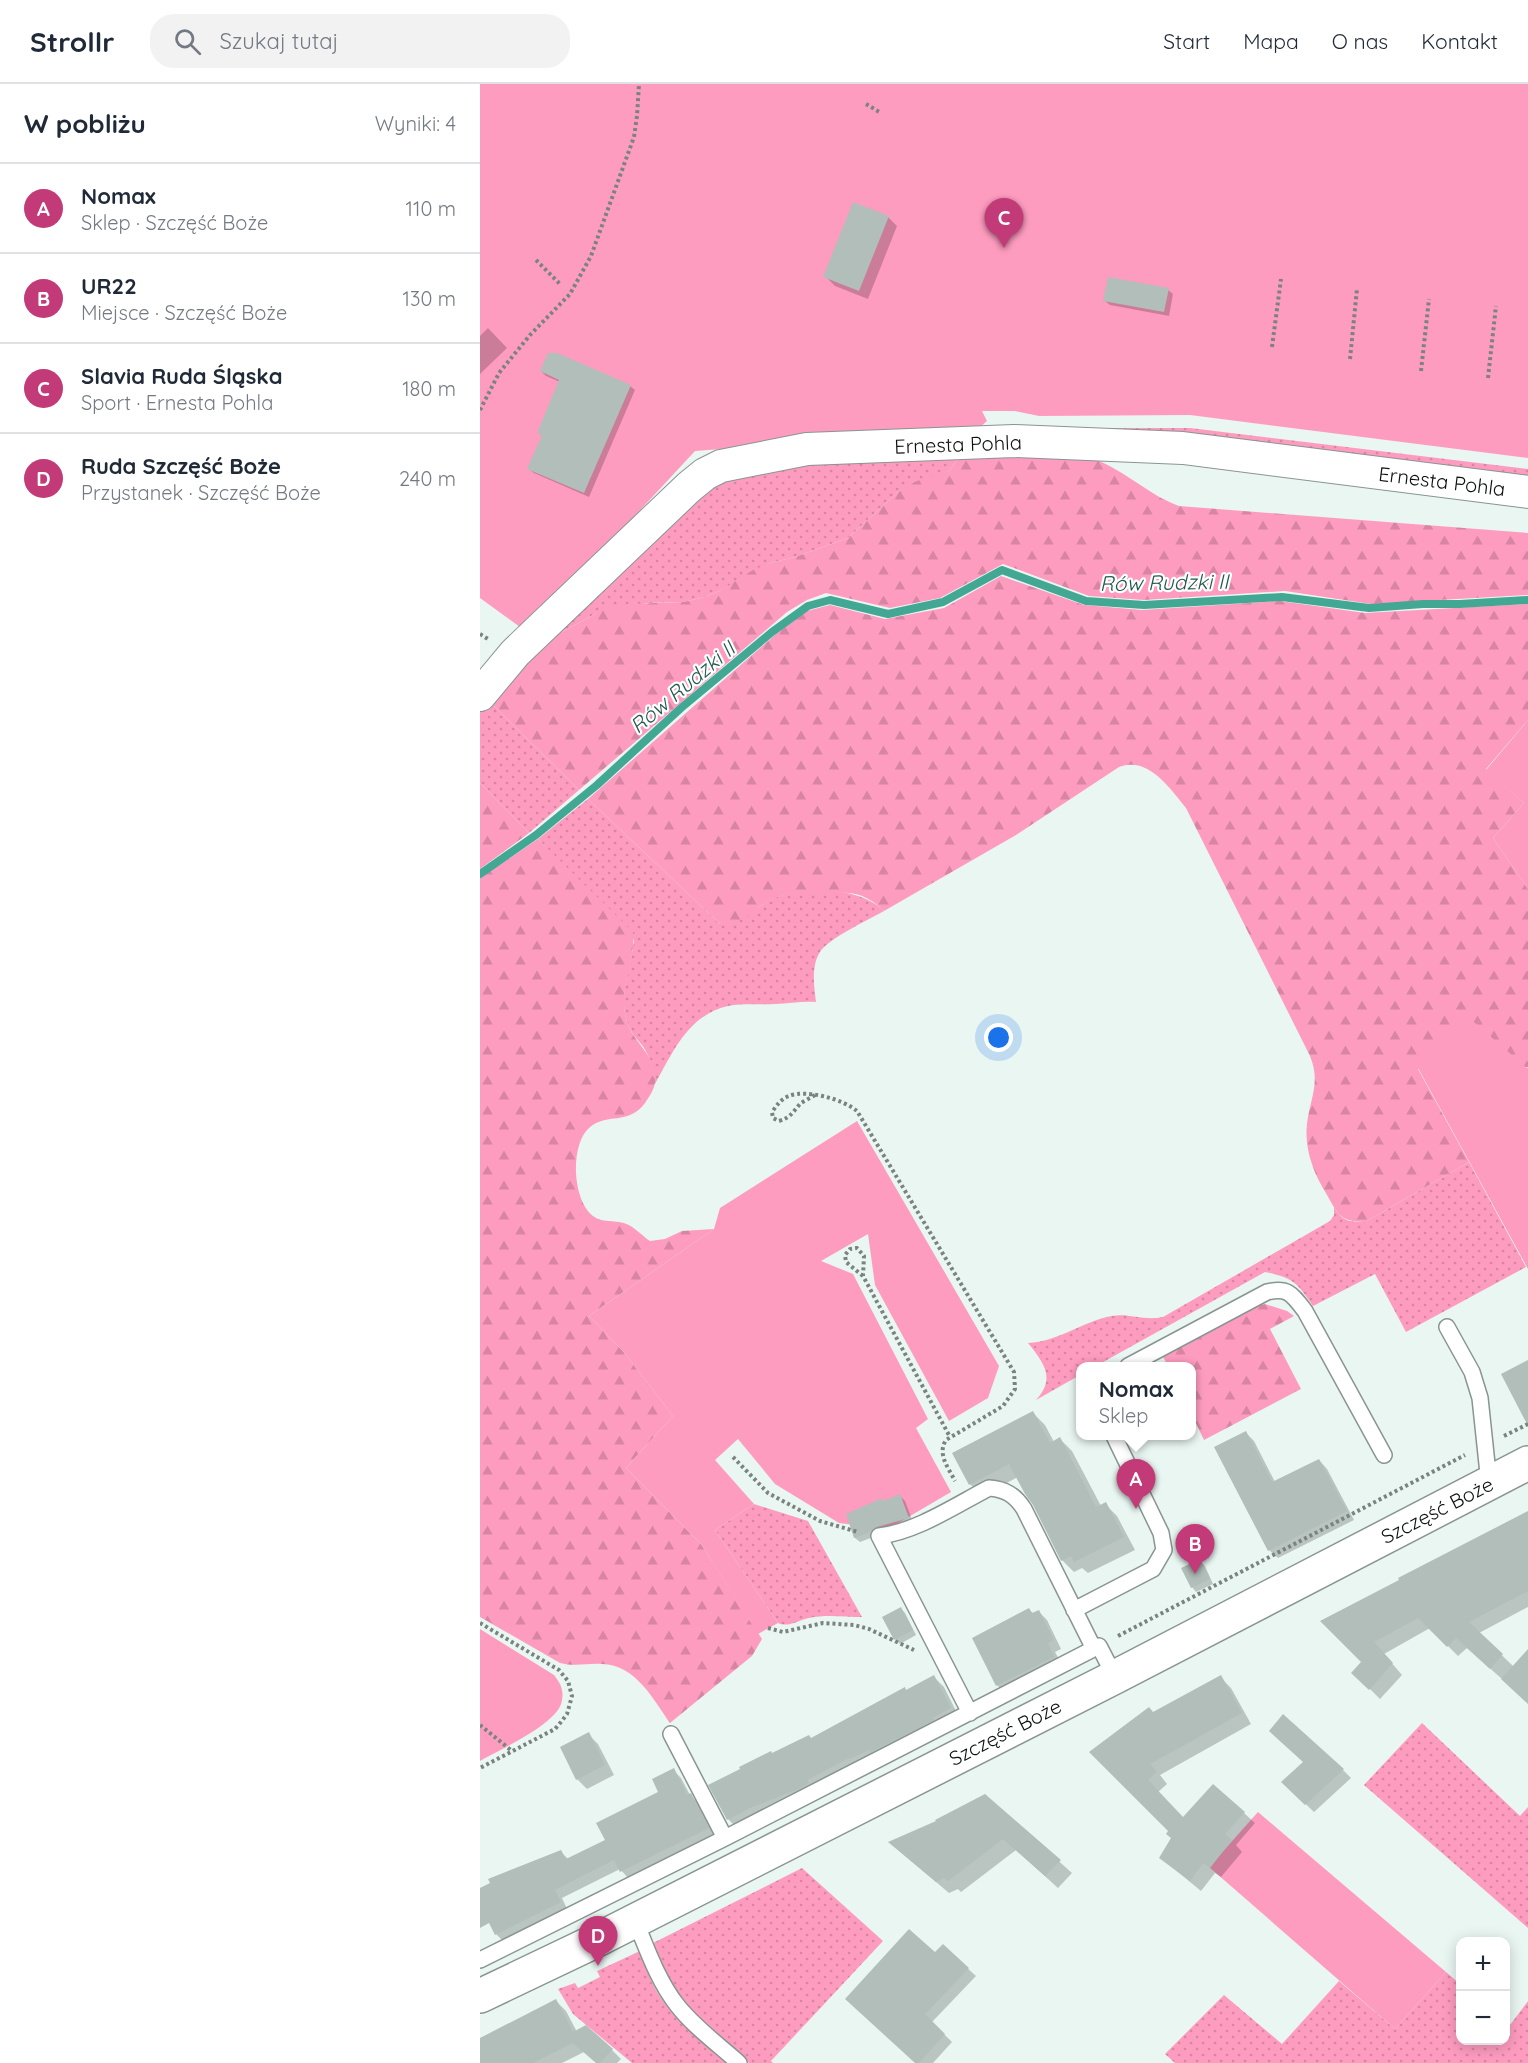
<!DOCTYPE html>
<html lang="pl">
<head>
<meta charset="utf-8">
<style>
	:root { --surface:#fff; --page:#f2f2f3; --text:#1f2937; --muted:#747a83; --line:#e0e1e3; --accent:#c23a77 }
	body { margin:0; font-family:Quicksand,sans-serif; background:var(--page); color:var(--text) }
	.controls { position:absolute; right:18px; bottom:18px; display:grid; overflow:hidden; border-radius:12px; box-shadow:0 3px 15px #0003 }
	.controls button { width:54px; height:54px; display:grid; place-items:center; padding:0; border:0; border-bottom:2px solid var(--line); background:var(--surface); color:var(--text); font:30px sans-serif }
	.you { position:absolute; left:519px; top:954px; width:21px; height:21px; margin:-15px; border:4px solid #fff; border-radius:50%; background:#1a73e8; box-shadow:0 0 0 9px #1a73e833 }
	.badge { display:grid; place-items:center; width:39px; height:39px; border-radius:50%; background:var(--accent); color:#fff; font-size:20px; font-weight:700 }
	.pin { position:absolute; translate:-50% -50px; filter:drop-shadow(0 2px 3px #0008) }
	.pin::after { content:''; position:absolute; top:32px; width:21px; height:18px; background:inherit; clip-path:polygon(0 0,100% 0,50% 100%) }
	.popup { position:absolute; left:596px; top:1278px; width:120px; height:78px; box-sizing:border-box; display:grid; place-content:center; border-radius:12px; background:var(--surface); filter:drop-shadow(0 2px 4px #0005); font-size:20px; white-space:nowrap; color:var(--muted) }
	.popup b { font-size:22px; color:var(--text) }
	.popup::after { content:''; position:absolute; left:50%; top:100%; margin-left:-12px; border:12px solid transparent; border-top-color:var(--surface) }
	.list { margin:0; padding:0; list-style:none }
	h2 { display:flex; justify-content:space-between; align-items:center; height:78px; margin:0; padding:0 24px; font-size:26px }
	h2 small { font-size:20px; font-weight:400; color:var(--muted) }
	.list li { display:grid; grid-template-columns:39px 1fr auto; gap:18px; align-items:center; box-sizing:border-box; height:90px; padding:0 24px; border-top:2px solid var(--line) }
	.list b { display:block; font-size:22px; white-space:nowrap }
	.list p { margin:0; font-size:20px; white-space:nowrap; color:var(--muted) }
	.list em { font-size:20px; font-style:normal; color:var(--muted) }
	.icon { flex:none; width:33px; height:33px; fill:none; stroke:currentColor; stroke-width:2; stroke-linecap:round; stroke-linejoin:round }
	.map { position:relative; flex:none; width:1048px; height:1979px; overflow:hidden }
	header { display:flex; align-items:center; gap:36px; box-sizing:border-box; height:84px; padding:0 30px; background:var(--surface); border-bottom:2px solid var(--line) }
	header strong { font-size:28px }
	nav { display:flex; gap:33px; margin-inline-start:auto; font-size:21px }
	.search { width:420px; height:54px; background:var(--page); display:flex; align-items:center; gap:15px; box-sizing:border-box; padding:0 21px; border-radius:24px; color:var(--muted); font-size:22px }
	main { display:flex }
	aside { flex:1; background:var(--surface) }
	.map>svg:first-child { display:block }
	.grass { fill:url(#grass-dots) }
	.forest { fill:url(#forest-firs) }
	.garden { fill:#fe9cbf }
	.shadow { fill:#0003 }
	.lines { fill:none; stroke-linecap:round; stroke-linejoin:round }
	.stream { stroke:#42a894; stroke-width:8 }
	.building { fill:#b1beba }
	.lane-casing { stroke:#899592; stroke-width:18 }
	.street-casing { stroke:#899592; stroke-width:34 }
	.secondary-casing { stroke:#899592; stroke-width:36 }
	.path { stroke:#7a8380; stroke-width:4; stroke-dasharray:3 3; stroke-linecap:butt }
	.lane { stroke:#fff; stroke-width:15 }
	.street { stroke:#fff; stroke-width:32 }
	.secondary { stroke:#fff; stroke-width:33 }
	.labels { text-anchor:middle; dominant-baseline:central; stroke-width:4.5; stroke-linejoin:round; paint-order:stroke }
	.street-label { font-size:20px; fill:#0d1110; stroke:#fff }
	.water-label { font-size:21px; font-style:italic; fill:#205a4f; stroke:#fff }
</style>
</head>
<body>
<header>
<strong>Strollr</strong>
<div class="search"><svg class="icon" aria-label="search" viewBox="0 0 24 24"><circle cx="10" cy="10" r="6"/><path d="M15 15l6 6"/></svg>Szukaj tutaj</div>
<nav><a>Start</a><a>Mapa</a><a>O nas</a><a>Kontakt</a></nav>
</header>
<main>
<aside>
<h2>W pobliżu<small>Wyniki: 4</small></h2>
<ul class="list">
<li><span class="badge">A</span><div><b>Nomax</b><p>Sklep · Szczęść Boże</p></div><em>110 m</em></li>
<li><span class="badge">B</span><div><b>UR22</b><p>Miejsce · Szczęść Boże</p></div><em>130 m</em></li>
<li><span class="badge">C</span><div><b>Slavia Ruda Śląska</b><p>Sport · Ernesta Pohla</p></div><em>180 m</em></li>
<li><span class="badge">D</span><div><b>Ruda Szczęść Boże</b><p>Przystanek · Szczęść Boże</p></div><em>240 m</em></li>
</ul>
</aside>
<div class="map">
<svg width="1048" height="1979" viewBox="0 0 1048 1979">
	<defs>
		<pattern id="grass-dots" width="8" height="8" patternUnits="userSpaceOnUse" patternTransform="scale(1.5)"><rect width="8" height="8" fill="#fe9cbf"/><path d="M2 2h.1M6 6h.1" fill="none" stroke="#d885a3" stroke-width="1.8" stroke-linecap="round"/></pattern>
		<pattern id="forest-firs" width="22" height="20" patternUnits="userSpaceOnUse" patternTransform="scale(1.5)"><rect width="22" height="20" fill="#fe9cbf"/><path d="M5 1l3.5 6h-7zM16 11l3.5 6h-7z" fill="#d885a3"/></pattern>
	</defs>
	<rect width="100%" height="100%" fill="#e9f6f2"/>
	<path class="grass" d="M 532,344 L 710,344 L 1048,385 L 1048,394 Z
		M 481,370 L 469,387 L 419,407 L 368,454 L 315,473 L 290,479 L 240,507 L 221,514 L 203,518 L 167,519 L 115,530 L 58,561 L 222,401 L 328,372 Z
		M 6,614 L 99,706 L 49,749 L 0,699 L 0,622 Z
		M 108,715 L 240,840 C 251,835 263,831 274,826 C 281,822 287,817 294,814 C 327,803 378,802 404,827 C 388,836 349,854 340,868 C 331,882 334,902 336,918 C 321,917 309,920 295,920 C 280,921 263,919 248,922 C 208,931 193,968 175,1000 C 175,987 170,972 162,961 C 156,954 150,948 147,938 C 138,910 151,884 154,856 L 58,755 Z
		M 989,1078 L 1046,1183 L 926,1248 L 895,1190 L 833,1222 C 817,1199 814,1194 785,1188 L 616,1282 L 600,1282 L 600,1291 L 556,1316 C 576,1294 564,1279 548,1259 C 578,1258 603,1237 632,1232 C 649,1229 663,1237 683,1233 L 850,1137 L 854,1131 L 854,1123 C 862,1137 869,1138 885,1138 Z
		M 274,1420 L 328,1437 L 382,1533 C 365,1533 346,1530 329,1534 C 318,1536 309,1544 298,1539 L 235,1446 Z
		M 942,1639 L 1040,1732 L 1048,1723 L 1048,1844 L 884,1701 Z
		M 322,1784 L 403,1857 L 291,1977 L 293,1979 L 269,1979 L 210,1927 L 197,1912 L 171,1860 Z
		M 160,1867 C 165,1880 169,1894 176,1906 C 192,1935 223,1957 247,1979 L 152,1979 L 93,1930 L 78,1905 L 95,1899 L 98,1904 L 120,1893 L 117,1887 Z
		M 966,1888 L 980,1900 L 980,1956 L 1026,1956 L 1026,1938 L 1030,1941 L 1048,1917 L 1048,1979 L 695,1979 L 685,1970 L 744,1911 L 802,1960 L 859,1897 L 915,1945 Z"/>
	<path class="forest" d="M 481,370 L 608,373 C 642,383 666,410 699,422 L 1048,449 L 1048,511 L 891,520 L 805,507 L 664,516 L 609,512 L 523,480 L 460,514 L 410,524 L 346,509 L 327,516 L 307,528 L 99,706 L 6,614 L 58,561 L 115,530 L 129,523 L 148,520 L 203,518 L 221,514 L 240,507 L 273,486 L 290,479 L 315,473 L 368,454 L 419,407 L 437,397 L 469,387 Z
		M 521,492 L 604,521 L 662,526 L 800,517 L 885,529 L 1048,520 L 1048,636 L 1006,685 L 1044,719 L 1013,754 L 1048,805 L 1048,983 L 938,985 L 989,1078 L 885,1138 C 860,1137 859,1132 847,1111 C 834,1090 824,1066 827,1040 C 830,1014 841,999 830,972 L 706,724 C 689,703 668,672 639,683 L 536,751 L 404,827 C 379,803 365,810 334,809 C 321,809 306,809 293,815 C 274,823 261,844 240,840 L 108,715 L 297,549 L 327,527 L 350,521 L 405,535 L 464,524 Z
		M 0,699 L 49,749 L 0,785 Z
		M 58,755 L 153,848 C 156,879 137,905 147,938 C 154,961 182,975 174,1003 C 172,1009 168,1014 165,1019 C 148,1042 127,1028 109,1044 C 90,1061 92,1116 113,1132 C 122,1139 134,1136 144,1139 C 154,1142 161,1151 170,1157 L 185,1155 L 202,1147 L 234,1145 L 109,1232 L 143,1267 L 193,1332 L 146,1384 L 221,1460 L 282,1555 L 272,1572 L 190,1639 C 173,1615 156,1581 122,1580 C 108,1579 94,1583 80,1579 L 0,1533 L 0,794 Z
		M 785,1220 L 807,1227 L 814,1232 L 790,1245 L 821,1305 L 724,1356 L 712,1331 L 712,1282 L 688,1282 L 682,1271 L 776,1222 Z"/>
	<path class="garden" d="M 0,0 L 1048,0 L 1048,374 L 710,331 L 559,332 L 535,327 L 502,327 L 507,337 L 498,345 L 215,367 L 47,548 L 0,514 Z
		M 1048,636 L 1048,805 L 1013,754 L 1044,719 L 1006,686 Z
		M 988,933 L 1047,984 L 1048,983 L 1048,1185 L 938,984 Z
		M 377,1037 L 519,1282 L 508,1314 L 469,1337 L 395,1201 L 388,1150 L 341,1177 L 373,1190 L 448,1335 L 436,1344 L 471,1408 L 408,1445 L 359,1439 L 295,1400 L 258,1355 L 235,1376 L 274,1420 L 235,1446 L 298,1539 L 278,1550 L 221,1460 L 146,1384 L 193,1332 L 143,1267 L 109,1232 L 234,1145 L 240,1124 Z
		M 0,1545 L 74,1591 C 80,1599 84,1605 82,1616 C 80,1639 19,1666 0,1677 Z
		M 778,1728 L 966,1888 L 915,1945 L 729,1783 Z"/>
	<path class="shadow" d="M 408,133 L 417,142 L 388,215 L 355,202 L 345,192 Z
		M 688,206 L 693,210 L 689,232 L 630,221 L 625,217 Z
		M 8,244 L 27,264 L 0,290 L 0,252 Z
		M 61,287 L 150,302 L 155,306 L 109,413 L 54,389 L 49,385 L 63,353 L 59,348 L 80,298 L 66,292 Z
		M 553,1329 L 565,1341 L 574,1358 L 580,1355 L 592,1367 L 621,1422 L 625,1420 L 637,1432 L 655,1466 L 608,1489 L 602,1484 L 594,1488 L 582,1476 L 554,1420 L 538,1393 L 502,1412 L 490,1400 Z
		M 766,1349 L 774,1357 L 795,1398 L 839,1376 L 847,1385 L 874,1436 L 798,1474 L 789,1466 Z
		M 420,1412 L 425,1417 L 433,1438 L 380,1458 L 375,1454 L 368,1431 Z
		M 1048,1430 L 1048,1523 L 999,1549 L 1034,1583 L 1048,1585 L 1048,1618 L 987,1564 L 978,1572 L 950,1544 L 904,1570 L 922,1591 L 900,1615 L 874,1589 L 883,1578 L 842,1538 Z
		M 720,1477 L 725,1482 L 733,1500 L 716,1508 L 712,1503 Z
		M 421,1525 L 425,1529 L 436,1551 L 420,1560 L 415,1555 Z
		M 549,1526 L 554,1530 L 559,1528 L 567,1536 L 581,1565 L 575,1568 L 582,1581 L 525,1609 L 517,1601 Z
		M 454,1593 L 464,1603 L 480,1635 L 258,1745 L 248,1735 L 293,1671 L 332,1656 Z
		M 740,1593 L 751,1604 L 771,1640 L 680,1691 L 687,1700 L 678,1708 L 703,1735 L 764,1729 L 775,1739 L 756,1761 L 762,1768 L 741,1793 L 735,1789 L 721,1807 L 681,1774 L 692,1754 L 690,1747 L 611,1668 L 673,1629 Z
		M 108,1650 L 118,1660 L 134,1691 L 107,1705 L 97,1695 Z
		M 193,1686 L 201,1694 L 210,1711 L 218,1719 L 236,1753 L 149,1795 L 140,1785 L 82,1814 L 88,1827 L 24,1858 L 16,1850 L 0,1818 L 0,1806 L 81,1768 L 88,1775 L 127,1756 L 180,1709 Z
		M 863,1686 L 871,1694 L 834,1728 L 811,1706 Z
		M 505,1711 L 592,1789 L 578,1804 L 536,1766 L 481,1808 L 478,1805 L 469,1809 L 423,1770 Z
		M 463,1862 L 496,1892 L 452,1938 L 472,1958 L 453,1979 L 437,1979 L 375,1922 L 455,1870 Z
		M 76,1917 L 86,1927 L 97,1948 L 131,1965 L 141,1975 L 137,1979 L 117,1979 L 104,1968 L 82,1979 L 0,1979 L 0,1955 Z"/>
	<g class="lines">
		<path class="stream" d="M 0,790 L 56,751 L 117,701 L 201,624 L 292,548 L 328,522 L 350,516 L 408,530 L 463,518 L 522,486 L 606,517 L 664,521 L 802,513 L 889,524 L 943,520 L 980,520 L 1048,516"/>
	</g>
	<path class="building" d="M 373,118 L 409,132 L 379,207 L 343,193 Z
		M 628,193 L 689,204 L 684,228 L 623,217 Z
		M 68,269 L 77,269 L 151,301 L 104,409 L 47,385 L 62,351 L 57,349 L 79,296 L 60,287 Z
		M 1048,1276 L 1048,1342 L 1021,1290 Z
		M 553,1327 L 570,1359 L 580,1353 L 616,1423 L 626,1418 L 644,1453 L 594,1478 L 591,1472 L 581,1477 L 553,1421 L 545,1410 L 529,1380 L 489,1401 L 472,1369 Z
		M 766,1347 L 792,1398 L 839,1375 L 867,1427 L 788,1467 L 734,1363 Z
		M 420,1410 L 429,1434 L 397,1443 L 390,1448 L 374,1454 L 366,1430 L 402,1414 L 403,1417 Z
		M 1048,1427 L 1048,1507 L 989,1538 L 1023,1570 L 1010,1585 L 976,1554 L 967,1563 L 938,1534 L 894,1558 L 913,1579 L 889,1606 L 871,1589 L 881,1578 L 840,1537 L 919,1496 L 918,1494 Z
		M 720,1475 L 730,1495 L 711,1504 L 701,1484 Z
		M 421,1523 L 433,1546 L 414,1556 L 402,1533 Z
		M 549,1524 L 552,1529 L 559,1526 L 574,1556 L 568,1559 L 574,1573 L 516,1602 L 492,1554 Z
		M 1048,1565 L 1048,1620 L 1021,1595 Z
		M 454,1591 L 471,1624 L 453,1634 L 454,1636 L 390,1668 L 389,1666 L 370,1675 L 369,1674 L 327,1696 L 329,1699 L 318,1705 L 270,1724 L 247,1736 L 228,1701 L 260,1685 L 259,1683 L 291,1667 L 292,1669 L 329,1651 L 331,1654 L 425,1603 L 426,1606 Z
		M 741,1591 L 762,1629 L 670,1680 L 677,1688 L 668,1696 L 703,1733 L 733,1700 L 765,1728 L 745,1750 L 752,1756 L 730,1784 L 723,1779 L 710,1797 L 679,1774 L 691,1754 L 686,1750 L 688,1747 L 609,1668 L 669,1623 L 673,1628 Z
		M 803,1630 L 864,1685 L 825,1721 L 801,1698 L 823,1678 L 789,1647 Z
		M 109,1648 L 125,1681 L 96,1696 L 80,1663 Z
		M 194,1684 L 207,1711 L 211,1709 L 229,1744 L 140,1788 L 134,1776 L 92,1797 L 75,1806 L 81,1818 L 15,1851 L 9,1839 L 0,1844 L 0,1804 L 10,1799 L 8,1795 L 81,1766 L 86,1775 L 125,1756 L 116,1739 L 178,1708 L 172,1695 Z
		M 505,1710 L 581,1776 L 565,1792 L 523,1755 L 468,1797 L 464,1794 L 456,1798 L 408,1758 L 456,1737 L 455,1736 Z
		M 429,1845 L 455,1868 L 463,1860 L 489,1884 L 445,1930 L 465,1950 L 439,1979 L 435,1979 L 365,1915 Z
		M 76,1915 L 93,1948 L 106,1941 L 133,1965 L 120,1979 L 116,1979 L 93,1959 L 53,1979 L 0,1979 L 0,1954 Z"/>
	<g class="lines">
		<defs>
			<path id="lane" d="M 967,1243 L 992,1288 L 1000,1314 L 1009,1399
				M 648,1282 L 787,1208 C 808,1203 812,1210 825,1227 L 904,1371
				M 594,1526 L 673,1485 L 684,1466 L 681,1449 L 634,1352
				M 490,1629 L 399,1452 C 436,1448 476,1421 509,1404 C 525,1405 535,1411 544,1425 L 614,1565
				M 191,1650 L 245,1754
				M 155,1836 C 167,1865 178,1897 197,1921 C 214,1943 239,1961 259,1979
				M 0,1876 L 245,1754 L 619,1562 L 635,1593"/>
			<path id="street" d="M 0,611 L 35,569 L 209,403 L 225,390 L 241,382 L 327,365 L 534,357 L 703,364 L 1048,408"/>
			<path id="secondary" d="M 0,1912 L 109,1860 L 635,1593 L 1048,1379"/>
		</defs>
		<use href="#lane" class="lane-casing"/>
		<use href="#street" class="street-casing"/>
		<use href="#secondary" class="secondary-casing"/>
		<path class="path" d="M 386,20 L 401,29
			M 56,176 L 80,200
			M 792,263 L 801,195
			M 870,275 L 877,205
			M 941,287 L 949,215
			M 1008,294 L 1016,222
			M 0,326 L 19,289 L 50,251 L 90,210 L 111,172 L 154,53 L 157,32 L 159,0
			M 0,550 L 8,555
			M 335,1011 C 330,1014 324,1017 320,1020 C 313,1028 310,1034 299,1037 L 293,1034 L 292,1028 C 297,1021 301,1015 309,1012 C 326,1005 363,1015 377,1027 L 534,1288 L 535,1305 L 523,1322 L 466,1356 C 457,1370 468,1383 475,1397
			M 383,1192 L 366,1178 L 365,1171 L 370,1165 L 377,1164 L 384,1172 L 383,1192 L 470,1353
			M 1024,1352 L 1048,1340
			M 253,1373 L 288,1409 L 340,1437 L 378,1448
			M 0,1539 L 79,1586 L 88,1597 L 92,1612 L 87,1630 L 81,1638 L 75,1645 L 0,1684
			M 288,1544 L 303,1548 L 343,1539 L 374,1541 L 389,1545 L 434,1566
			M 638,1552 L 985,1371
			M 0,1641 L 32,1667"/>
		<use href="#lane" class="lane"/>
		<use href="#street" class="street"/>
		<use href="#secondary" class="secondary"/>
	</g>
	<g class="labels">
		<g class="street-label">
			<text transform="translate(478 360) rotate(-2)">Ernesta Pohla</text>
			<text transform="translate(962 397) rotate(7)">Ernesta Pohla</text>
			<text transform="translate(957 1426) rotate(-27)">Szczęść Boże</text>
			<text transform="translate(525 1648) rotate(-27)">Szczęść Boże</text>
		</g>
		<g class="water-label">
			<text transform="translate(684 498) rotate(-1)">Rów Rudzki II</text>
			<text transform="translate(202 603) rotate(-40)">Rów Rudzki II</text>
		</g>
	</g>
</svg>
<div class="controls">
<button>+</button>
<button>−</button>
</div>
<div class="you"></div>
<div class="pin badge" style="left:656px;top:1425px">A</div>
<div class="popup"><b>Nomax</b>Sklep</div>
<div class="pin badge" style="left:715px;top:1490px">B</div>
<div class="pin badge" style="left:524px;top:164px">C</div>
<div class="pin badge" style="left:118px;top:1882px">D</div>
</div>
</main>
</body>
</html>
